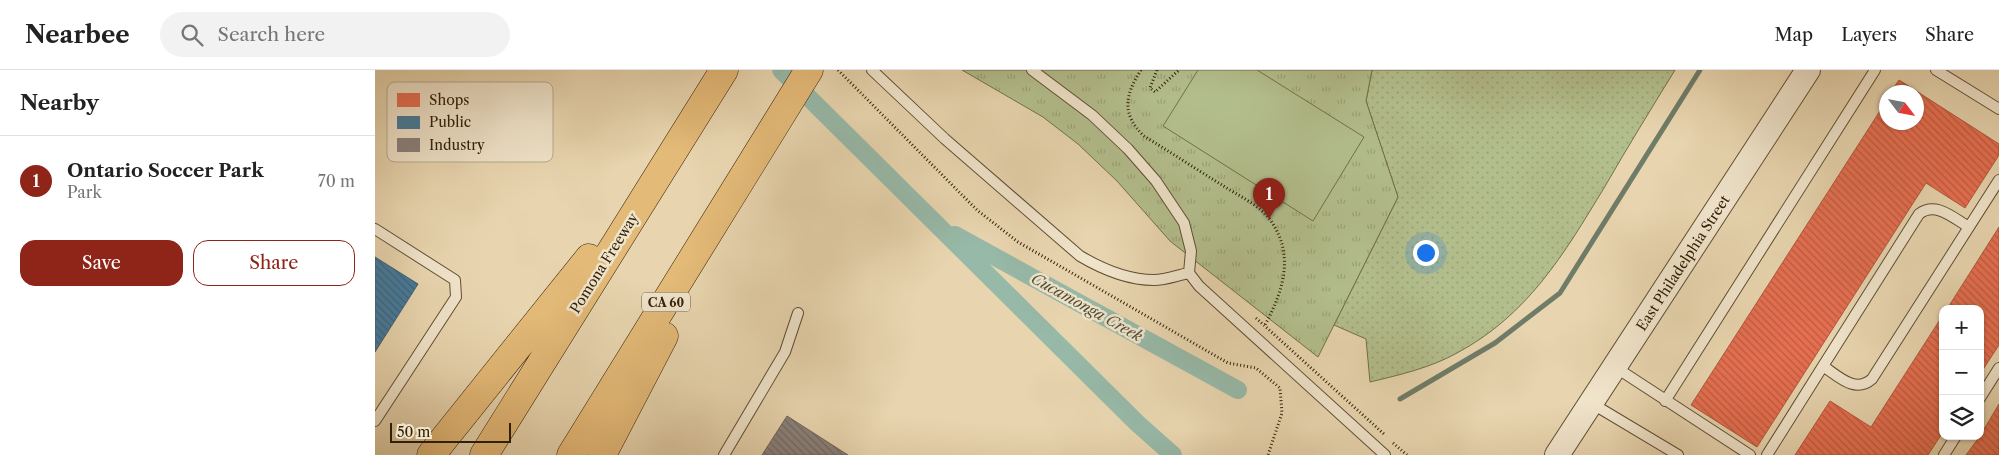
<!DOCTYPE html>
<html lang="en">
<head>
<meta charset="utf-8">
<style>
	:root { --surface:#fff; --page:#f2f2f2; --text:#222; --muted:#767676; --line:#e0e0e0; --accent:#8f2418 }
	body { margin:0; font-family:"Libre Caslon Text",serif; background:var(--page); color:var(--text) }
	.controls { position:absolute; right:15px; bottom:15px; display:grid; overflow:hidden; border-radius:10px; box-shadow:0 1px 4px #0004 }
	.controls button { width:45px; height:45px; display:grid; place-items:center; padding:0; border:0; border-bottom:1px solid var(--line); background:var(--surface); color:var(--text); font:25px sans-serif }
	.compass { position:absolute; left:1504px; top:15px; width:45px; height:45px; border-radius:50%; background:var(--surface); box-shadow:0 1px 4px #0004; rotate:122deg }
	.scale { position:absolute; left:15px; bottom:12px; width:121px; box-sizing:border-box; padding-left:5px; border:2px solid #322108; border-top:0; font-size:14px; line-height:18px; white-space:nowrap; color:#322108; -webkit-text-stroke:4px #f0e4cb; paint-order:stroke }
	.you { position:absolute; left:1050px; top:182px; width:18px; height:18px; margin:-12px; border:4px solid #fff; border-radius:50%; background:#1a73e8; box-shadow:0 0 0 8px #1a73e833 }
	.badge { display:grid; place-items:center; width:32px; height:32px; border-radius:50%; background:var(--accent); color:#fff; font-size:16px; font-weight:700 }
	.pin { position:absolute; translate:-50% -41px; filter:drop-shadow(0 1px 2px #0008) }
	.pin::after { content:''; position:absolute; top:26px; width:18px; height:15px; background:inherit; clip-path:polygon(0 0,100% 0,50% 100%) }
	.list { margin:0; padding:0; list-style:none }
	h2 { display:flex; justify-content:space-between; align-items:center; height:65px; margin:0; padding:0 20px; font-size:21px }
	h2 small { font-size:16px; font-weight:400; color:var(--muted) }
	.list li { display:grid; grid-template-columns:32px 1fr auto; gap:15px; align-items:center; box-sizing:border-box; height:90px; padding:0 20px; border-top:1px solid var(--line) }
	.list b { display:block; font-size:19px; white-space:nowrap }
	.list p { margin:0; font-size:16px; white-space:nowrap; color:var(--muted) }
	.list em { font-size:16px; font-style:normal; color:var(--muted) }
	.actions { display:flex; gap:10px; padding:15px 20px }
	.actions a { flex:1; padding:11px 0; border:1px solid var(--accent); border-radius:15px; text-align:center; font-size:18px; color:var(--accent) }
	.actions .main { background:var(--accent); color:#fff }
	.icon { flex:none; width:28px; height:28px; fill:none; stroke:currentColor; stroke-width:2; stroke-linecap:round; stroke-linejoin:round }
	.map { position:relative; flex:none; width:1624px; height:385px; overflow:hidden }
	header { display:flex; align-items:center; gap:30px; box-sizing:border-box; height:70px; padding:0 25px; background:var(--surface); border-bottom:1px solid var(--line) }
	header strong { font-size:24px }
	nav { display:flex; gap:28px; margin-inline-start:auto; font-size:18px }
	.search { width:350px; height:45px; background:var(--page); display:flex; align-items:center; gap:12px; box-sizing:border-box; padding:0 18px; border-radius:28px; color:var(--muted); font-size:19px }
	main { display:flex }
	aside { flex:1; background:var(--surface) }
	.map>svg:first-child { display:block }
	.grass { fill:url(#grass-dots); stroke:#72704a }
	.park { fill:url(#park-tufts); stroke:#72704a }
	.pitch { fill:#b3be8d; stroke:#72704a }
	.shops { fill:url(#shops-back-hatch); stroke:#b1583b }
	.public { fill:url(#public-back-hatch); stroke:#3f6070 }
	.industry { fill:url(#industry-back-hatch); stroke:#706459 }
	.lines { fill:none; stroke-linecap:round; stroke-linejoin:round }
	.stream { stroke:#6f7c68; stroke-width:5 }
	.canal { stroke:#97b9a8; stroke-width:18 }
	.service-casing { stroke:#604e32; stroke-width:12 }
	.tertiary-casing { stroke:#604e32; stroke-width:26 }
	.motorway-casing { stroke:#322108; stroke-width:29 }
	.path { stroke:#322108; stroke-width:3; stroke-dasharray:1 2.5; stroke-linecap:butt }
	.service { stroke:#f0e4cb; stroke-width:10 }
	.tertiary { stroke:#f0e4cb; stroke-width:24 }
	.motorway { stroke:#e4ba78; stroke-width:28 }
	.labels { text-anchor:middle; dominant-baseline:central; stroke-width:5; stroke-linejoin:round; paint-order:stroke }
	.shield { fill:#f0e4cb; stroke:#6b5c42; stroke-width:1 }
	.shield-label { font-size:12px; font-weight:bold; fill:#322108 }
	.street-label { font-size:14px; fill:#322108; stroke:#f0e4cb }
	.water-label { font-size:15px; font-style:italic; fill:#504f38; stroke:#f0e4cb }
	.key { fill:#f0e4cb; stroke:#b7aa90; stroke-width:1 }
	.key-label { font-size:14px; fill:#322108 }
</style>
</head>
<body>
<header>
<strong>Nearbee</strong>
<div class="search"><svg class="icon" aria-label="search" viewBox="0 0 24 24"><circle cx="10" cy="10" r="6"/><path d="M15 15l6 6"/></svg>Search here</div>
<nav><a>Map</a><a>Layers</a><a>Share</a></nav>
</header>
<main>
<aside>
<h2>Nearby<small></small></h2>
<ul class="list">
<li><span class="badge">1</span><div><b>Ontario Soccer Park</b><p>Park</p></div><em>70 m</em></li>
</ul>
<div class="actions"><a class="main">Save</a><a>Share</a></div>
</aside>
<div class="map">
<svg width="1624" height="385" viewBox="0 0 1624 385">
	<defs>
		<pattern id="grass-dots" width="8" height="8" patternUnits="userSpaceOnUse" patternTransform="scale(1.25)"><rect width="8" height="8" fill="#b3be8d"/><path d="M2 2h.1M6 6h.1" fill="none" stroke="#9aa378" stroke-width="1.8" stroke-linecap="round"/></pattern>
		<pattern id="park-tufts" width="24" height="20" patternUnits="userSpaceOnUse" patternTransform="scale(1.25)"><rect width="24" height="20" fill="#b3be8d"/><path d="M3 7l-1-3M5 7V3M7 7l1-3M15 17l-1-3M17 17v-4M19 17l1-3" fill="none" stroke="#9aa378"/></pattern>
		<pattern id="shops-back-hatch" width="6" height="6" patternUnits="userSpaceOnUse" patternTransform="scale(1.25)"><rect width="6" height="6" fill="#e76f51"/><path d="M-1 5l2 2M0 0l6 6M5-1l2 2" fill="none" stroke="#bc5b41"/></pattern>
		<pattern id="public-back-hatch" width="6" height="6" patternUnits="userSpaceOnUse" patternTransform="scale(1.25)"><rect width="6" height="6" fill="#457b9d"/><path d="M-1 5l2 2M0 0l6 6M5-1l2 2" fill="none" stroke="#3a647e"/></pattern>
		<pattern id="industry-back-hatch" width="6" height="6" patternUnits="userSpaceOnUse" patternTransform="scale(1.25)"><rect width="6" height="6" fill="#8a817c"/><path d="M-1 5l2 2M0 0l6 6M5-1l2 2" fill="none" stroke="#716964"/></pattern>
	</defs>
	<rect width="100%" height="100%" fill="#e8d5af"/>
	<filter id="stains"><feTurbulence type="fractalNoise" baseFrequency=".004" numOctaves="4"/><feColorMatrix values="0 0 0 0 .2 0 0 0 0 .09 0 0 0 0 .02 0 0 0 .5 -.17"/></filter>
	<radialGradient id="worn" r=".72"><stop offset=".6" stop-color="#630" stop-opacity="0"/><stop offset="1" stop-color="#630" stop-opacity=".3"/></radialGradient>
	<path class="grass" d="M 997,0 L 1300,0 C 1276,39 1252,78 1229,118 C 1189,184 1153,245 1082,283 C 1055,298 1024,305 995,312 L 991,269 L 959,255 L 1023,127 L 991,31 Z"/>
	<path class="park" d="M 587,0 L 997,0 L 991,31 L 1023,127 L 943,287 L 795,171 L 742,111 L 703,74 L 668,47 Z"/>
	<path class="pitch" d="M 823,0 L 882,0 L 989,67 L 938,151 L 788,56 Z"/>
	<path class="shops" d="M 1524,10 L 1624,74 L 1624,85 L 1590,138 L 1551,113 L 1382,377 L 1316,335 L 1512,30 L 1512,52 L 1542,52 L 1542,22 L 1516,22 Z
		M 1624,157 L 1624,275 L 1605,304 L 1605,239 L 1572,239 Z
		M 1568,245 L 1568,362 L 1553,385 L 1420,385 L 1455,331 L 1496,357 Z
		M 1624,334 L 1624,385 L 1591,385 L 1605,366 Z"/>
	<path class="public" d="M 0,187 L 43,214 L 0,282 Z"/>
	<path class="industry" d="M 412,346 L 473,385 L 387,385 Z"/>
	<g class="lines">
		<path class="stream" d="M 1025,329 L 1120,273 L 1185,223 L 1325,0"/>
		<path class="canal" d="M 406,0 L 762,353 L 798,385
			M 580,165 L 863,320"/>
		<defs>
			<path id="service" d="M 497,0 L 570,69 L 705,186 C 727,199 752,210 779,210 C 791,210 803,205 814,203
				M 657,0 L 717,45 L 753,79 L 781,111 L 809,153 L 816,181 L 814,203 L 824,216 L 1010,385
				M 1561,0 L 1624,39
				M 0,159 L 80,210 L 81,227 L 0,351
				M 1448,296 L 1544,144 C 1561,131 1578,148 1594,157
				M 1240,297 L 1375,385
				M 1605,328 L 1624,298
				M 1290,331 L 1500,0
				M 1216,333 L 1303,385
				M 349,385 L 410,282 L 423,243
				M 1392,385 L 1448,296 C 1463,306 1480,324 1497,309 L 1624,110
				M 1569,385 L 1581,366"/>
			<path id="tertiary" d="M 1182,385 L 1433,0"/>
			<path id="motorway" d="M 56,385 L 214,188
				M 109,385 L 349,0
				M 196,385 L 434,0
				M 227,385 L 289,266"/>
		</defs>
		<use href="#service" class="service-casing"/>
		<use href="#tertiary" class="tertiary-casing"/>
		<use href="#motorway" class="motorway-casing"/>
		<path class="path" d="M 463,0 L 602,140 L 643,172 L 853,293 L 881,298 L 905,318 L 907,343 L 893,385
			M 766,0 C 750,25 746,44 769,66 C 795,82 821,99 847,115 C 862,125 885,135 896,151 C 920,186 908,221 890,255
			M 782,0 L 775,18 L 780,22 L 804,0
			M 881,248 L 1010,365
			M 1018,373 L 1032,385"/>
		<use href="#service" class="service"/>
		<use href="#tertiary" class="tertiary"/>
		<use href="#motorway" class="motorway"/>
	</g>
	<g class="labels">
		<rect class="shield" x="267" y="222.5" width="48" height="19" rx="4"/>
		<g class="shield-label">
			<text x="291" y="232">CA 60</text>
		</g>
		<g class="street-label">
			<text transform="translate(229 193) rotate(-58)">Pomona Freeway</text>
			<text transform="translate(1308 193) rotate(-57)">East Philadelphia Street</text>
		</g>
		<g class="water-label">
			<text transform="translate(712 237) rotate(29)">Cucamonga Creek</text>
		</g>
	</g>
	<rect x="12" y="12" width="166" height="80" rx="8" class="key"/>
	<rect x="22" y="23" width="23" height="14" fill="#e76f51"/>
	<rect x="22" y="46" width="23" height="13" fill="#457b9d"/>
	<rect x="22" y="68" width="23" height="14" fill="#8a817c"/>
	<g class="key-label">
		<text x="54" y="35">Shops</text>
		<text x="54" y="57">Public</text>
		<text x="54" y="80">Industry</text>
	</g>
	<rect width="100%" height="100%" filter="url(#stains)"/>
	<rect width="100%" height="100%" fill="url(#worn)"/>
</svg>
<div class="controls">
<button>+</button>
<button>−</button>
<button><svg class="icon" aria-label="layers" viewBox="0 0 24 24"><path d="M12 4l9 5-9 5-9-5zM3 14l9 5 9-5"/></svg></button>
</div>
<svg class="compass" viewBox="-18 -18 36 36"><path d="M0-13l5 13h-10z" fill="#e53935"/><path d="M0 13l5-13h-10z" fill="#767676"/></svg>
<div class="scale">50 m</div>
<div class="you"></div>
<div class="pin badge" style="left:894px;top:149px">1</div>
</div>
</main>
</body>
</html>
